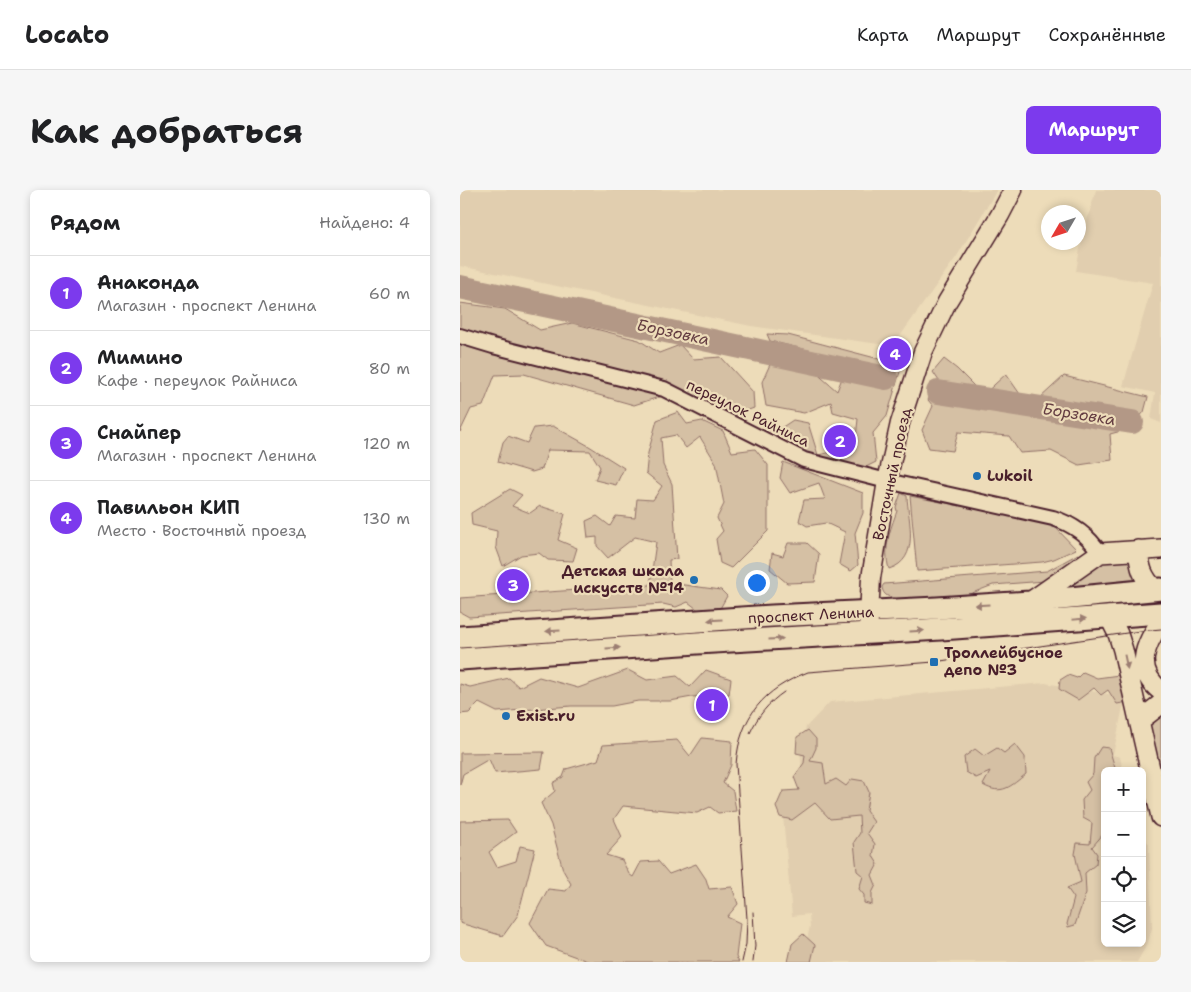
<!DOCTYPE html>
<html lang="ru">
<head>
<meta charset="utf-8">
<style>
	:root { --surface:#fff; --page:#f6f6f6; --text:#202124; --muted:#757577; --line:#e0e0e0; --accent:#7c3aed }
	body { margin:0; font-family:"Shantell Sans",sans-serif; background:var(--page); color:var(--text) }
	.controls { position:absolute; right:15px; bottom:15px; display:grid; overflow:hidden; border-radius:8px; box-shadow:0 2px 8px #0003 }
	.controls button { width:45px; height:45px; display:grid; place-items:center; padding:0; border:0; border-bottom:1px solid var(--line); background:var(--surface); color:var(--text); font:25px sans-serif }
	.compass { position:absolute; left:581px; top:15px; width:45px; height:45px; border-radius:50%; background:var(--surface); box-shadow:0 2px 8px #0003; rotate:231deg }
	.you { position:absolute; left:296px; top:392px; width:18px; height:18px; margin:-12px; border:4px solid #fff; border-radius:50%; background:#1a73e8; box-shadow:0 0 0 8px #1a73e833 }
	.badge { display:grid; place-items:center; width:32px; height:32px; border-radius:50%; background:var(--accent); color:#fff; font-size:16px; font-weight:700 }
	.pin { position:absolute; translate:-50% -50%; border:2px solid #fff; box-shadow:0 1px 5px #0006 }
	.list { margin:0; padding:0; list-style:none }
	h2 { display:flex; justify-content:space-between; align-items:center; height:65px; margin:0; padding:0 20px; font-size:21px }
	h2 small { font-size:16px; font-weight:400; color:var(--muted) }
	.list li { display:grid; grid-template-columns:32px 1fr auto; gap:15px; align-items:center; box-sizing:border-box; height:75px; padding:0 20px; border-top:1px solid var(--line) }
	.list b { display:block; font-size:19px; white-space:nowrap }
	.list p { margin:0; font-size:16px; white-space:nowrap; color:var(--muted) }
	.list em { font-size:16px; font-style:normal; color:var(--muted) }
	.icon { flex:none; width:28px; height:28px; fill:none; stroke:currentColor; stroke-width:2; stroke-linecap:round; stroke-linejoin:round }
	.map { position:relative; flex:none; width:701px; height:772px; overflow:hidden; border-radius:8px }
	header { display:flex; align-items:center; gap:30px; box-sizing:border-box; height:70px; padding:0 25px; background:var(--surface); border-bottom:1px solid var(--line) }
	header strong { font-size:24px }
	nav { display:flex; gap:28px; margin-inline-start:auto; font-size:18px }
	.intro { display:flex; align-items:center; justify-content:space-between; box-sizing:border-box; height:120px; padding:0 30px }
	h1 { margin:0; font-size:35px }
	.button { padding:12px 22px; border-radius:8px; background:var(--accent); color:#fff; font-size:18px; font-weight:700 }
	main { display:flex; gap:30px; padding:0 30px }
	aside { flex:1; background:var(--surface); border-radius:8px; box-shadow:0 2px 8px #0003 }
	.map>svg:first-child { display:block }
	.built { fill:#e1ceaf }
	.green { fill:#d5c0a4; stroke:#907068 }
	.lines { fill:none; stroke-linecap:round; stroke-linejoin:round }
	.river { stroke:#b39886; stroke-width:24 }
	.minor-casing { stroke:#4a1f2b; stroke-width:18 }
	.tertiary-casing { stroke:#4a1f2b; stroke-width:21 }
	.secondary-casing { stroke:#4a1f2b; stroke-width:22 }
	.primary-casing { stroke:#4a1f2b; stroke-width:25 }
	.minor { stroke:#eddcb9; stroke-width:14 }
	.tertiary { stroke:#eddcb9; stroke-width:18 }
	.secondary { stroke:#eddcb9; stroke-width:19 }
	.primary { stroke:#eddcb9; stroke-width:21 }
	.tram { stroke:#4a1f2b; stroke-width:1 }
	.oneway { fill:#9c7e72 }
	.poi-dot { fill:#1f6fb2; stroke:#eddcb9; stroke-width:2 }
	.labels { text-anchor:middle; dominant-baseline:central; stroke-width:4.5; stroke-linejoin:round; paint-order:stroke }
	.street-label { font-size:15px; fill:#4a1f2b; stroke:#eddcb9 }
	.poi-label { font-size:15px; font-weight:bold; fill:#4a1f2b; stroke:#eddcb9; text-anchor:start }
	.water-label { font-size:16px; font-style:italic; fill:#643d42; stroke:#eddcb9 }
</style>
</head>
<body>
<header>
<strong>Locato</strong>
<nav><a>Карта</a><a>Маршрут</a><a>Сохранённые</a></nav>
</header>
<div class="intro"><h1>Как добраться</h1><a class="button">Маршрут</a></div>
<main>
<aside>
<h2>Рядом<small>Найдено: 4</small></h2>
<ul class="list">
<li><span class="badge">1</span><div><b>Анаконда</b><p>Магазин · проспект Ленина</p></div><em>60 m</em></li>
<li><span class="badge">2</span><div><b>Мимино</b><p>Кафе · переулок Райниса</p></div><em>80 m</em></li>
<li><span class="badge">3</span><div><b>Снайпер</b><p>Магазин · проспект Ленина</p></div><em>120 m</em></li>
<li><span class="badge">4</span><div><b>Павильон КИП</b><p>Место · Восточный проезд</p></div><em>130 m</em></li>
</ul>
</aside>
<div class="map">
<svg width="701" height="772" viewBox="0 0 701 772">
	<rect width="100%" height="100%" fill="#eddcb9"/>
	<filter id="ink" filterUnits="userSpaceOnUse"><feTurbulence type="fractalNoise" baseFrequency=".02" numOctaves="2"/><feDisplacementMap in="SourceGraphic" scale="10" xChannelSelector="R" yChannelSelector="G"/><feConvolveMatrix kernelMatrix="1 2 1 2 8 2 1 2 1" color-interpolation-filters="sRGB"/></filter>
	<g filter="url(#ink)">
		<path class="built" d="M 0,0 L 537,0 L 497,66 L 433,156 L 291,136 L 0,76 Z
			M 636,0 L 701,0 L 701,233 L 691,229 L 695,203 L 663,196 L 693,93 L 616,81 L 622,48 Z
			M 585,493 L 665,507 L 653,565 L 660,567 L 663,581 L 645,581 L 645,753 L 682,753 L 682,645 L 689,654 L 692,738 L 688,753 L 677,772 L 342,772 L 350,736 L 349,724 L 332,726 L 321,604 L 343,602 L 340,558 L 346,537 L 370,512 Z"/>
		<path class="green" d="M 0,113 L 45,119 L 80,140 L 112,133 L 179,150 L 199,163 L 220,155 L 233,169 L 261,167 L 293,202 L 294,218 L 275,225 L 259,215 L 238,209 L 221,200 L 174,215 L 64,184 L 35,185 L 23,216 L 11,219 L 0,242 Z
			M 307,144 L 328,145 L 442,175 L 427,226 L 413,243 L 416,272 L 404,278 L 376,274 L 358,269 L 338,259 L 318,240 L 333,230 L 348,233 L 358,265 L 372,262 L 396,247 L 398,229 L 373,222 L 371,212 L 344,223 L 306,216 L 302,192 L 312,170 L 354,181 L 377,201 L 389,170 L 310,151 Z
			M 484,169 L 497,179 L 523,205 L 546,184 L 560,204 L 579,209 L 604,186 L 688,207 L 684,222 L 669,239 L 650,244 L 652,270 L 619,275 L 591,261 L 560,263 L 549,246 L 498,242 L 493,261 L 469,258 L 462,240 L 473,216 L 468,210 L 479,191 L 473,182 Z
			M 218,222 L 227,234 L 242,231 L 263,241 L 272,262 L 295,259 L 308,275 L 308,341 L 271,378 L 260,373 L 256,349 L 263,341 L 257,328 L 264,314 L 256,273 L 240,247 L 226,258 L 216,245 L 201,248 L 203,275 L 212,294 L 217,369 L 209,370 L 210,393 L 261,400 L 267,406 L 258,422 L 241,422 L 228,412 L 216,417 L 203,414 L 9,427 L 0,422 L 0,408 L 190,395 L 196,352 L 175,347 L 148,368 L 137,356 L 137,347 L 128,348 L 126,331 L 137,326 L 150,336 L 156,326 L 175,328 L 177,309 L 193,310 L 202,296 L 186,283 L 188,263 L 197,230 Z
			M 93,236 L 129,256 L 164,278 L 156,295 L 135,290 L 140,277 L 130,261 L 88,260 L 82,279 L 72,282 L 38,272 L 43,252 L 48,246 L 67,253 L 74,238 Z
			M 323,272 L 403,303 L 403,323 L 395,343 L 398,375 L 391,381 L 379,374 L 385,342 L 366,333 L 347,336 L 339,331 L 344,310 L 365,309 L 359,293 L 330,303 L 320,288 Z
			M 50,299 L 62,305 L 52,316 L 70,323 L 80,316 L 105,324 L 98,350 L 117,358 L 113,371 L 88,370 L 79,363 L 61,365 L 43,376 L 36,357 L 37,341 L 12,335 L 11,323 Z
			M 441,303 L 447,306 C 448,331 461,369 429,379 C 423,358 430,340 437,321 L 436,317 Z
			M 450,306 L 577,331 L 596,338 L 616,359 L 594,369 L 582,372 L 457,381 Z
			M 328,353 L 347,353 L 359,364 L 355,392 L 327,393 L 310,379 L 312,363 L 323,366 Z
			M 618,364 L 620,366 L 585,391 L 533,395 L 507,405 L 438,409 C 429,407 423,406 422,397 L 424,394 L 587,381 Z
			M 674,367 L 671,378 L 676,391 L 599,397 L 620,382 L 652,368 Z
			M 168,480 L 187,490 L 217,486 L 230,497 L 246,480 L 271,489 L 269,504 L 232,507 L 210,511 L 178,511 L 152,516 L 111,516 L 37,522 L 19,513 L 9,523 L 0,524 L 0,494 L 10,497 L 49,488 L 59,497 L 79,487 L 118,498 Z
			M 623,482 L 637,488 L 659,485 L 665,493 L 668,512 L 657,514 L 648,500 L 641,505 L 634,498 L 618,510 L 599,499 L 600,490 L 608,485 L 617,488 Z
			M 701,522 L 701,589 L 690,536 L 693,530 Z
			M 348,540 L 356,549 L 356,558 L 350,571 L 363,573 L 366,594 L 376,589 L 386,596 L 392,589 L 404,591 L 409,602 L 406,621 L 414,632 L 407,643 L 415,654 L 413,666 L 418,674 L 412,685 L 416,695 L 412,703 L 412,715 L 404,713 L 404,705 L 399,699 L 403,686 L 397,681 L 394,652 L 400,643 L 399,626 L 370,629 L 355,613 L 332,630 L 320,627 L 316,617 L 323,601 L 339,600 L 334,587 L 344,573 L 345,565 L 336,563 L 337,547 Z
			M 242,548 L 272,551 L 271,575 L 263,593 L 273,601 L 276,621 L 258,623 L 250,617 L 237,623 L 163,616 L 154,629 L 162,647 L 146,665 L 162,670 L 169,684 L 173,687 L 181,672 L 198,671 L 209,684 L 236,674 L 246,689 L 249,699 L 272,697 L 278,714 L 267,727 L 280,733 L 276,767 L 279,772 L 130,772 L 86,756 L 70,733 L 88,699 L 106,701 L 111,694 L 103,680 L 91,635 L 81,613 L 95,601 L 93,593 L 103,587 L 106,579 L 138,570 L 143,555 L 217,550 L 230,566 Z
			M 555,554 L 565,567 L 566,584 C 551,596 542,606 523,595 L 530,582 L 516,588 L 506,582 L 504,567 L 515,559 L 524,566 L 537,558 L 544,563 Z
			M 641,557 L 649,558 L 655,578 L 654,581 L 645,581 L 645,642 L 632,657 L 637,664 L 636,674 L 625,683 L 626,703 L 615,735 L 608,737 L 607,734 L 614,708 L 607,698 L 621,692 L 615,664 L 617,653 L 630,654 L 632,633 L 623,628 L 622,610 L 630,600 L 626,592 L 633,584 L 634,568 Z
			M 84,562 L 81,579 L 35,583 L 29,569 L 3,584 L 0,595 L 0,563 Z
			M 48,630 L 56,642 L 29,662 L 37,677 L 56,671 L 60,656 L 75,659 L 58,725 L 43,746 L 0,733 L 0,631 Z
			M 343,744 L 355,755 L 351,772 L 328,772 L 332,754 Z"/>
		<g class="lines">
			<path class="river" d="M 0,97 L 426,188
				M 478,202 L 672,232"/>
			<defs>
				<path id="minor" d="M 0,146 L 33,156 L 204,199 L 344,270 L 427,291 L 593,328 C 612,334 629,346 640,363"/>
				<path id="tertiary" d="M 408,444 L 411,388 L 427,291 L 440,233 L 463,162 L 487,112 L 540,25 L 553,0"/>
				<path id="secondary" d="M 678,360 C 680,378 682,386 694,399
					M 570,412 L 640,363 L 701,359
					M 649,426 L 658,444 L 663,460 L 701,627
					M 701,432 C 684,455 674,480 701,501
					M 679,531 L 701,514"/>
				<path id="primary" d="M 0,447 L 312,426 L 477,418 L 570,412 L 701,399
					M 0,469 L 237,453 L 481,439 L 701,423"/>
			</defs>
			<use href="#minor" class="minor-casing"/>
			<use href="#tertiary" class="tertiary-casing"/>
			<use href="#secondary" class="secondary-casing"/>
			<use href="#primary" class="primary-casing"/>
			<use href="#minor" class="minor"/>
			<use href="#tertiary" class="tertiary"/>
			<use href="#secondary" class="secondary"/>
			<use href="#primary" class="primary"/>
			<path class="tram" d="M 290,543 C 297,527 309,512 324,502
				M 282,772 L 286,754 L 287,729 L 276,574 C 280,526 304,499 348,482 L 474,472 L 680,441 L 701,439
				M 293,772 L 295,756 L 293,722"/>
		</g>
		<defs><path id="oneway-solid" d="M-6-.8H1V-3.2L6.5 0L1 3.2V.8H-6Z" transform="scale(1.25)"/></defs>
		<g class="oneway">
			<use href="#oneway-solid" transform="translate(522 415) rotate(176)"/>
			<use href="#oneway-solid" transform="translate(619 429) rotate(-5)"/>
			<use href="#oneway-solid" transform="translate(255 430) rotate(176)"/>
			<use href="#oneway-solid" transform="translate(93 441) rotate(176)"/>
			<use href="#oneway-solid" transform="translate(457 441) rotate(-3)"/>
			<use href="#oneway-solid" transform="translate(316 449) rotate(-3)"/>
			<use href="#oneway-solid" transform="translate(153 458) rotate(-4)"/>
			<use href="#oneway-solid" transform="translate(666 472) rotate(78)"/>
		</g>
	</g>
	<g class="poi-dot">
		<circle cx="517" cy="286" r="5"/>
		<circle cx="234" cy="390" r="5"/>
		<rect x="469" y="467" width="10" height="10" rx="2.5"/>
		<circle cx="46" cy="526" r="5"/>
	</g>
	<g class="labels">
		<g class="street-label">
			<text transform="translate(288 223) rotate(26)">переулок Райниса</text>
			<text transform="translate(432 284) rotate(-78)">Восточный проезд</text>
			<text transform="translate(351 425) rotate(-3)">проспект Ленина</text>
		</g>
		<g class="poi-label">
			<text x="527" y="286">Lukoil</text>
			<text x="224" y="381" text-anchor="end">Детская школа<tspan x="224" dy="17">искусств №14</tspan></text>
			<text x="484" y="463">Троллейбусное<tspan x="484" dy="17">депо №3</tspan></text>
			<text x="56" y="526">Exist.ru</text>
		</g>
		<g class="water-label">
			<text transform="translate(213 142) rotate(12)">Борзовка</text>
			<text transform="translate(619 224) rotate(9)">Борзовка</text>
		</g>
	</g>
</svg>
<div class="controls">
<button>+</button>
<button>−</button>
<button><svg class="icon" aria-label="locate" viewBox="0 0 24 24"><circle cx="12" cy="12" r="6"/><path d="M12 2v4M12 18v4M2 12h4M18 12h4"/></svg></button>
<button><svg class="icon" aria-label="layers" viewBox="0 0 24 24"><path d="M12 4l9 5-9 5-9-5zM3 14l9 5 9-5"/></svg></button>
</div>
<svg class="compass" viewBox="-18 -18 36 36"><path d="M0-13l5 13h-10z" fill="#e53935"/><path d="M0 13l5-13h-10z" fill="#757577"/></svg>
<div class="you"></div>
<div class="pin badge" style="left:252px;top:515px">1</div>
<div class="pin badge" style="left:380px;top:251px">2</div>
<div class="pin badge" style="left:53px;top:395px">3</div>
<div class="pin badge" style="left:435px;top:164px">4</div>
</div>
</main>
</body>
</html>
